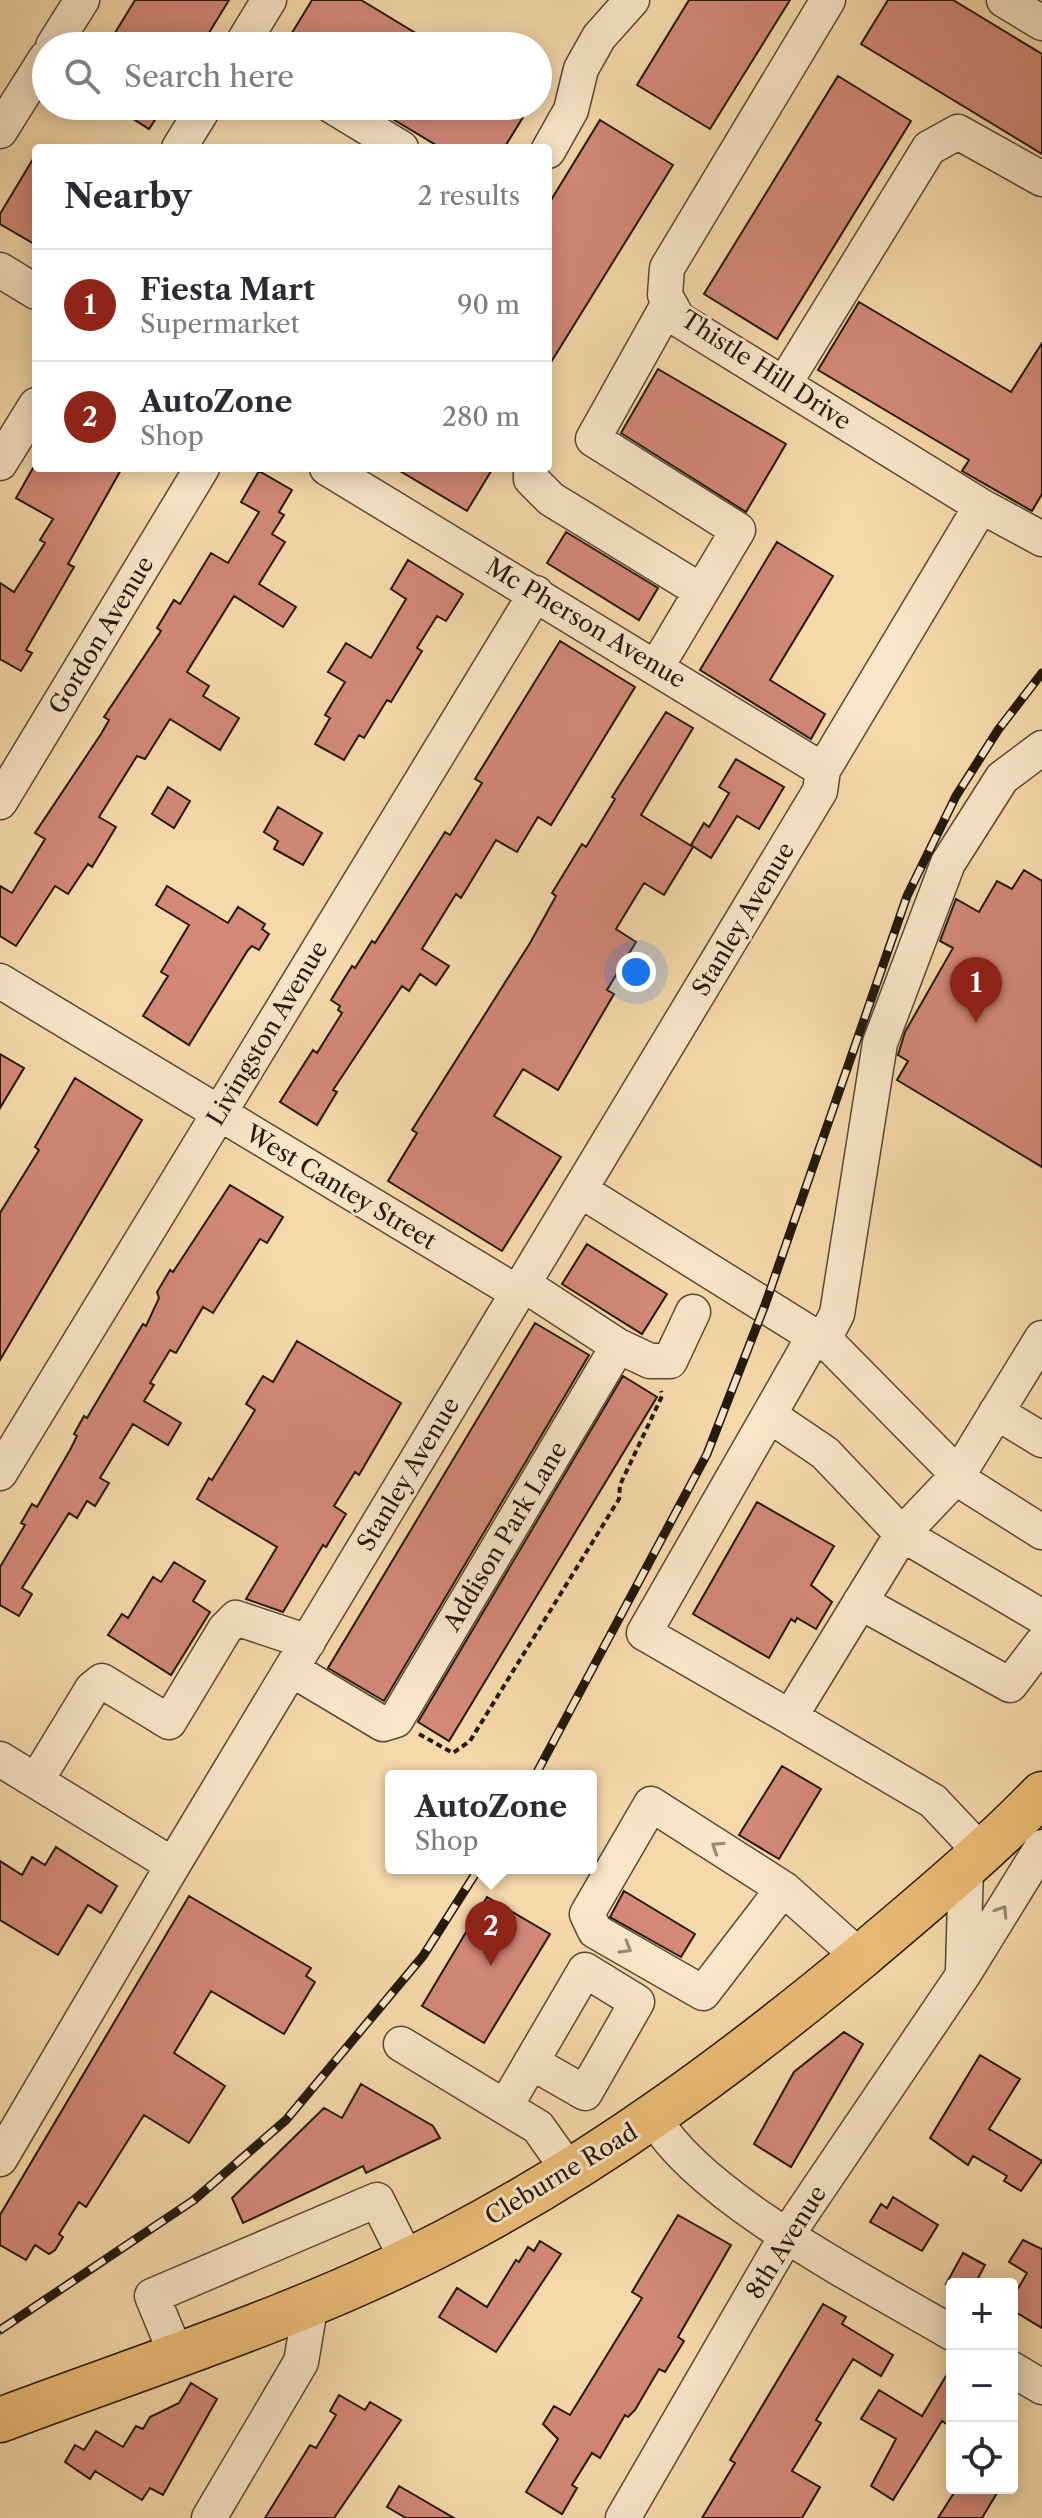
<!DOCTYPE html>
<html lang="en">
<head>
<meta charset="utf-8">
<style>
	:root { --surface:#fff; --page:#f2f2f3; --text:#2b2b33; --muted:#7c7c81; --line:#e1e1e2; --accent:#8f2418 }
	body { margin:0; font-family:"Libre Caslon Text",serif; background:var(--page); color:var(--text) }
	.controls { position:absolute; right:24px; bottom:24px; display:grid; overflow:hidden; border-radius:8px; box-shadow:0 4px 20px #0003 }
	.controls button { width:72px; height:72px; display:grid; place-items:center; padding:0; border:0; border-bottom:2px solid var(--line); background:var(--surface); color:var(--text); font:40px sans-serif }
	.you { position:absolute; left:636px; top:972px; width:28px; height:28px; margin:-20px; border:6px solid #fff; border-radius:50%; background:#1a73e8; box-shadow:0 0 0 12px #1a73e833 }
	.badge { display:grid; place-items:center; width:52px; height:52px; border-radius:50%; background:var(--accent); color:#fff; font-size:26px; font-weight:700 }
	.pin { position:absolute; translate:-50% -66px; filter:drop-shadow(0 2px 4px #0008) }
	.pin::after { content:''; position:absolute; top:42px; width:28px; height:24px; background:inherit; clip-path:polygon(0 0,100% 0,50% 100%) }
	.popup { position:absolute; left:385px; top:1770px; width:212px; height:104px; box-sizing:border-box; display:grid; place-content:center; border-radius:8px; background:var(--surface); filter:drop-shadow(0 2px 6px #0005); font-size:26px; white-space:nowrap; color:var(--muted) }
	.popup b { font-size:30px; color:var(--text) }
	.popup::after { content:''; position:absolute; left:50%; top:100%; margin-left:-16px; border:16px solid transparent; border-top-color:var(--surface) }
	.list { margin:0; padding:0; list-style:none }
	h2 { display:flex; justify-content:space-between; align-items:center; height:104px; margin:0; padding:0 32px; font-size:34px }
	h2 small { font-size:26px; font-weight:400; color:var(--muted) }
	.list li { display:grid; grid-template-columns:52px 1fr auto; gap:24px; align-items:center; box-sizing:border-box; height:112px; padding:0 32px; border-top:2px solid var(--line) }
	.list b { display:block; font-size:30px; white-space:nowrap }
	.list p { margin:0; font-size:26px; white-space:nowrap; color:var(--muted) }
	.list em { font-size:26px; font-style:normal; color:var(--muted) }
	.icon { flex:none; width:44px; height:44px; fill:none; stroke:currentColor; stroke-width:2; stroke-linecap:round; stroke-linejoin:round }
	.map { position:relative; flex:none; width:1042px; height:2518px; overflow:hidden }
	.search { position:absolute; background:var(--surface); box-shadow:0 4px 20px #0003; left:32px; top:32px; width:520px; height:88px; display:flex; align-items:center; gap:20px; box-sizing:border-box; padding:0 28px; border-radius:44px; color:var(--muted); font-size:30px }
	.panel { position:absolute; background:var(--surface); box-shadow:0 4px 20px #0003; left:32px; top:144px; width:520px; height:328px; border-radius:8px }
	.map>svg:first-child { display:block }
	.building { fill:#d38878; stroke:#24190b; stroke-width:2 }
	.lines { fill:none; stroke-linecap:round; stroke-linejoin:round }
	.minor-casing { stroke:#584933; stroke-width:37 }
	.major-casing { stroke:#24190b; stroke-width:47 }
	.path { stroke:#24190b; stroke-width:4; stroke-dasharray:6 4; stroke-linecap:butt }
	.minor { stroke:#f9e6c8; stroke-width:34 }
	.major { stroke:#ebbc76; stroke-width:44 }
	.rail-casing { stroke:#24190b; stroke-width:9 }
	.rail { stroke:#f9e6c8; stroke-width:6; stroke-dasharray:18; stroke-linecap:butt }
	.oneway { stroke:#998a73 }
	.labels { text-anchor:middle; dominant-baseline:central; stroke-width:6; stroke-linejoin:round; paint-order:stroke }
	.street-label { font-size:24px; fill:#24190b; stroke:#f9e6c8 }
</style>
</head>
<body>
<div class="map">
<svg width="1042" height="2518" viewBox="0 0 1042 2518">
	<rect width="100%" height="100%" fill="#f6d9ab"/>
	<filter id="stains"><feTurbulence type="fractalNoise" baseFrequency=".0025" numOctaves="4"/><feColorMatrix values="0 0 0 0 .2 0 0 0 0 .09 0 0 0 0 .02 0 0 0 .5 -.17"/></filter>
	<radialGradient id="worn" r=".72"><stop offset=".6" stop-color="#630" stop-opacity="0"/><stop offset="1" stop-color="#630" stop-opacity=".3"/></radialGradient>
	<path class="building" d="M 135,0 L 229,0 L 201,46 L 107,46 Z
		M 312,0 L 361,0 L 437,46 L 284,46 Z
		M 689,0 L 790,0 L 710,129 L 637,85 Z
		M 888,0 L 953,0 L 1042,54 L 1042,154 L 861,44 Z
		M 838,76 L 911,121 L 777,339 L 704,294 Z
		M 113,106 L 164,106 L 149,129 Z
		M 371,106 L 530,106 L 504,148 L 441,148 Z
		M 600,120 L 673,165 L 548,367 L 548,205 Z
		M 36,154 L 36,245 L 0,224 L 0,214 Z
		M 859,302 L 1011,392 L 1042,343 L 1042,494 L 1032,511 L 962,471 L 969,460 L 818,370 Z
		M 658,369 L 786,444 L 746,512 L 621,433 Z
		M 33,468 L 122,468 L 68,564 L 74,567 L 26,650 L 32,653 L 21,671 L 0,659 L 0,583 L 14,592 L 45,543 L 40,540 L 53,519 L 16,498 Z
		M 395,468 L 493,468 L 467,511 Z
		M 259,471 L 292,490 L 279,512 L 284,515 L 272,534 L 285,542 L 259,584 L 296,607 L 283,627 L 234,596 L 187,672 L 209,686 L 203,696 L 239,718 L 220,750 L 170,719 L 145,759 L 137,756 L 99,817 L 116,827 L 92,867 L 88,864 L 68,894 L 55,886 L 16,946 L 0,936 L 0,886 L 12,893 L 45,839 L 35,833 L 101,734 L 109,720 L 104,717 L 161,631 L 157,628 L 174,600 L 180,604 L 211,553 L 228,563 L 259,512 L 241,502 Z
		M 566,532 L 658,588 L 639,620 L 547,563 Z
		M 777,542 L 833,576 L 770,680 L 825,714 L 811,739 L 700,670 Z
		M 408,560 L 463,594 L 446,621 L 437,616 L 417,648 L 422,651 L 391,702 L 387,700 L 364,738 L 359,735 L 344,760 L 315,744 L 330,718 L 325,715 L 345,682 L 328,672 L 346,643 L 371,658 L 406,599 L 391,589 Z
		M 560,641 L 635,687 L 551,825 L 538,817 L 517,852 L 496,840 L 461,898 L 456,894 L 422,949 L 449,966 L 436,985 L 420,974 L 409,991 L 402,986 L 333,1090 L 337,1092 L 317,1125 L 280,1102 L 313,1050 L 317,1053 L 342,1013 L 338,1010 L 340,1006 L 331,1000 L 352,966 L 355,968 L 372,941 L 375,943 L 445,832 L 450,835 L 482,783 L 475,779 Z
		M 666,712 L 693,728 L 641,815 L 693,847 L 664,895 L 644,883 L 616,929 L 636,942 L 607,990 L 614,994 L 558,1090 L 523,1069 L 494,1116 L 561,1157 L 502,1251 L 388,1181 L 417,1133 L 412,1130 L 530,943 L 556,896 L 552,893 L 582,844 L 586,847 L 615,799 L 612,797 Z
		M 736,759 L 784,787 L 759,829 L 737,816 L 711,858 L 691,845 L 704,823 L 709,827 L 729,793 L 719,787 Z
		M 168,787 L 190,801 L 174,828 L 152,814 Z
		M 278,807 L 322,833 L 303,865 L 274,849 L 278,841 L 264,832 Z
		M 1024,870 L 1042,881 L 1042,1167 L 897,1080 L 908,1061 L 898,1055 L 905,1032 L 953,948 L 940,941 L 956,899 L 979,912 L 997,881 L 1012,889 Z
		M 167,886 L 228,923 L 238,907 L 265,924 L 262,929 L 269,934 L 259,950 L 252,946 L 248,950 L 189,1045 L 143,1016 L 168,976 L 161,972 L 189,925 L 156,905 Z
		M 0,1054 L 24,1068 L 0,1108 Z
		M 75,1078 L 142,1120 L 0,1360 L 0,1213 L 39,1150 L 35,1147 Z
		M 230,1185 L 283,1217 L 267,1243 L 260,1239 L 213,1313 L 203,1307 L 176,1353 L 170,1350 L 150,1383 L 154,1385 L 144,1401 L 181,1423 L 168,1445 L 133,1424 L 100,1478 L 109,1483 L 95,1506 L 87,1501 L 77,1518 L 69,1513 L 22,1588 L 32,1594 L 19,1616 L 0,1605 L 0,1567 L 25,1525 L 21,1523 L 32,1504 L 37,1507 L 70,1450 L 77,1436 L 74,1434 L 84,1416 L 87,1418 L 143,1324 L 146,1326 L 159,1298 L 157,1292 L 170,1270 L 173,1272 Z
		M 587,1244 L 667,1294 L 642,1334 L 562,1284 Z
		M 535,1323 L 589,1355 L 384,1701 L 328,1668 Z
		M 297,1341 L 401,1403 L 359,1475 L 355,1472 L 334,1506 L 346,1514 L 326,1547 L 323,1545 L 283,1612 L 246,1599 L 277,1547 L 197,1499 L 209,1478 L 212,1480 L 255,1410 L 246,1404 L 263,1376 L 273,1382 Z
		M 623,1376 L 657,1397 L 449,1741 L 418,1722 Z
		M 757,1502 L 834,1546 L 811,1585 L 832,1602 L 816,1629 L 797,1618 L 795,1622 L 791,1619 L 769,1658 L 693,1614 Z
		M 174,1562 L 205,1581 L 193,1601 L 210,1612 L 171,1675 L 108,1635 L 122,1614 L 128,1618 L 153,1577 L 161,1582 Z
		M 782,1766 L 821,1789 L 779,1859 L 739,1835 Z
		M 56,1847 L 117,1886 L 101,1913 L 88,1905 L 58,1955 L 0,1920 L 0,1861 L 22,1875 L 32,1857 L 45,1865 Z
		M 624,1891 L 695,1934 L 681,1957 L 610,1917 Z
		M 189,1896 L 311,1968 L 306,1976 L 315,1982 L 284,2034 L 211,1991 L 174,2053 L 225,2086 L 189,2143 L 144,2115 L 86,2207 L 79,2202 L 59,2234 L 63,2237 L 55,2250 L 49,2254 L 35,2245 L 26,2260 L 0,2245 L 0,2215 Z
		M 487,1897 L 550,1934 L 484,2043 L 422,2006 Z
		M 844,2032 L 863,2044 L 791,2167 L 754,2144 L 794,2072 Z
		M 980,2055 L 1020,2079 L 989,2129 L 1042,2161 L 1021,2191 L 1004,2181 L 1007,2176 L 973,2156 L 968,2165 L 930,2138 Z
		M 361,2084 L 433,2126 L 440,2138 L 366,2173 L 363,2166 L 243,2223 L 232,2198 L 324,2108 L 342,2118 Z
		M 893,2197 L 938,2225 L 922,2251 L 870,2222 L 881,2204 L 887,2208 Z
		M 678,2215 L 731,2245 L 678,2337 L 684,2341 L 665,2372 L 659,2369 L 635,2410 L 628,2417 L 625,2415 L 600,2458 L 592,2453 L 572,2485 L 577,2488 L 562,2514 L 526,2492 L 558,2439 L 543,2424 L 554,2406 L 570,2415 L 642,2298 L 632,2292 Z
		M 1023,2240 L 1042,2249 L 1042,2328 L 1012,2310 L 1012,2299 L 1027,2273 L 1009,2262 Z
		M 540,2241 L 561,2254 L 496,2352 L 439,2317 L 457,2288 L 487,2307 L 516,2260 L 519,2262 L 528,2247 L 534,2251 Z
		M 963,2253 L 985,2265 L 975,2284 L 946,2284 Z
		M 823,2304 L 846,2317 L 842,2324 L 893,2355 L 881,2376 L 853,2359 L 816,2420 L 821,2423 L 792,2471 L 820,2487 L 802,2518 L 702,2518 L 735,2463 L 730,2460 Z
		M 952,2366 L 952,2428 L 942,2421 L 893,2500 L 871,2486 L 896,2439 L 861,2419 L 879,2390 L 922,2416 Z
		M 191,2383 L 217,2399 L 163,2495 L 150,2488 L 142,2500 L 95,2471 L 90,2479 L 65,2462 L 75,2445 L 84,2450 L 96,2431 L 123,2447 L 136,2426 L 143,2429 L 150,2417 L 179,2403 Z
		M 339,2395 L 365,2410 L 370,2402 L 401,2420 L 334,2518 L 265,2518 L 310,2445 L 316,2448 L 336,2415 L 330,2411 Z
		M 399,2486 L 454,2518 L 406,2518 L 387,2507 Z
		M 957,2488 L 1000,2488 L 982,2518 L 938,2518 Z"/>
	<g class="lines">
		<defs>
			<path id="minor" d="M 828,0 L 667,268 L 665,295 L 678,319 L 981,506 L 1042,539
				M 1004,0 L 1042,23
				M 53,46 L 82,0
				M 241,46 L 269,0
				M 332,106 L 401,148
				M 0,131 L 46,58
				M 179,148 L 205,106
				M 548,151 L 571,110 L 581,69 L 599,37 L 632,0
				M 0,270 L 36,292
				M 784,384 L 929,148 L 958,132 L 1042,179
				M 0,463 L 36,405
				M 531,468 L 531,479 L 551,499 L 701,591
				M 657,666 L 738,530 L 593,439 L 669,303
				M 823,770 L 981,506
				M 0,802 L 202,468
				M 0,981 L 518,1293
				M 580,1190 L 833,1348 L 969,1486 L 1042,1532
				M 814,1336 L 769,1415 L 825,1453 L 902,1534 L 1042,1617
				M 823,1341 L 837,1314 L 880,1043 L 948,863 L 1002,778 L 1042,748
				M 618,1346 L 650,1361 L 670,1361 L 693,1312
				M 996,1412 L 1042,1440
				M 769,1415 L 644,1633 L 790,1717
				M 0,1473 L 536,593
				M 860,1602 L 1010,1685 L 1042,1643
				M 291,1669 L 383,1724 L 396,1720 L 618,1346 L 523,1284
				M 0,1759 L 173,1865
				M 36,1781 L 92,1689 L 102,1681 L 169,1722 L 225,1629 L 236,1618 L 308,1642
				M 982,1853 L 933,1801 L 790,1717 L 902,1534 L 958,1475 L 1042,1338
				M 783,1889 L 703,1993 L 595,1931 L 587,1914 L 651,1804 L 784,1889 L 860,1957
				M 963,1970 L 966,1867
				M 401,2044 L 538,2127 L 570,2172
				M 505,2107 L 585,1970 L 637,2002 L 585,2093 L 531,2062
				M 654,2118 C 701,2199 869,2284 952,2333
				M 0,2159 L 173,1865 L 820,791 L 823,770 L 327,468
				M 176,2354 L 152,2296 L 377,2200 L 407,2260
				M 1012,2369 L 1042,2387
				M 209,2518 L 301,2362 L 311,2303
				M 623,2518 L 787,2235 L 963,1975 L 1042,1847"/>
			<path id="major" d="M 0,2420 C 149,2364 305,2315 447,2241 C 598,2163 733,2063 863,1955 C 924,1903 986,1852 1042,1794"/>
		</defs>
		<use href="#minor" class="minor-casing"/>
		<use href="#major" class="major-casing"/>
		<path class="path" d="M 419,1734 L 453,1753 L 470,1741 L 619,1499 L 620,1485 L 662,1396 L 661,1391"/>
		<use href="#minor" class="minor"/>
		<use href="#major" class="major"/>
		<defs>
			<path id="rail" d="M 535,1776 L 707,1454 L 765,1305 L 907,896 L 956,796 L 998,730 L 1042,673
				M 0,2330 L 194,2200 L 286,2120 L 423,1956 L 479,1868"/>
		</defs>
		<use href="#rail" class="rail-casing"/>
		<use href="#rail" class="rail"/>
	</g>
	<defs><path id="oneway-chevron" d="M-2-3.5L2.5 0L-2 3.5" fill="none" stroke-width="1.6" stroke-linecap="round" stroke-linejoin="round" transform="scale(2)"/></defs>
	<g class="oneway">
		<use href="#oneway-chevron" transform="translate(717 1847) rotate(-147)"/>
		<use href="#oneway-chevron" transform="translate(1002 1911) rotate(-58)"/>
		<use href="#oneway-chevron" transform="translate(626 1948) rotate(30)"/>
	</g>
	<g class="labels">
		<g class="street-label">
			<text transform="translate(766 370) rotate(33)">Thistle Hill Drive</text>
			<text transform="translate(586 623) rotate(31)">Mc Pherson Avenue</text>
			<text transform="translate(101 635) rotate(-59)">Gordon Avenue</text>
			<text transform="translate(743 919) rotate(-59)">Stanley Avenue</text>
			<text transform="translate(267 1033) rotate(-59)">Livingston Avenue</text>
			<text transform="translate(341 1187) rotate(31)">West Cantey Street</text>
			<text transform="translate(408 1474) rotate(-59)">Stanley Avenue</text>
			<text transform="translate(505 1536) rotate(-59)">Addison Park Lane</text>
			<text transform="translate(561 2174) rotate(-31)">Cleburne Road</text>
			<text transform="translate(786 2242) rotate(-58)">8th Avenue</text>
		</g>
	</g>
	<rect width="100%" height="100%" filter="url(#stains)"/>
	<rect width="100%" height="100%" fill="url(#worn)"/>
</svg>
<div class="controls">
<button>+</button>
<button>−</button>
<button><svg class="icon" aria-label="locate" viewBox="0 0 24 24"><circle cx="12" cy="12" r="6"/><path d="M12 2v4M12 18v4M2 12h4M18 12h4"/></svg></button>
</div>
<div class="you"></div>
<div class="pin badge" style="left:976px;top:1023px">1</div>
<div class="pin badge" style="left:491px;top:1966px">2</div>
<div class="popup"><b>AutoZone</b>Shop</div>
<div class="search"><svg class="icon" aria-label="search" viewBox="0 0 24 24"><circle cx="10" cy="10" r="6"/><path d="M15 15l6 6"/></svg>Search here</div>
<section class="panel">
<h2>Nearby<small>2 results</small></h2>
<ul class="list">
<li><span class="badge">1</span><div><b>Fiesta Mart</b><p>Supermarket</p></div><em>90 m</em></li>
<li><span class="badge">2</span><div><b>AutoZone</b><p>Shop</p></div><em>280 m</em></li>
</ul>
</section>
</div>
</body>
</html>
